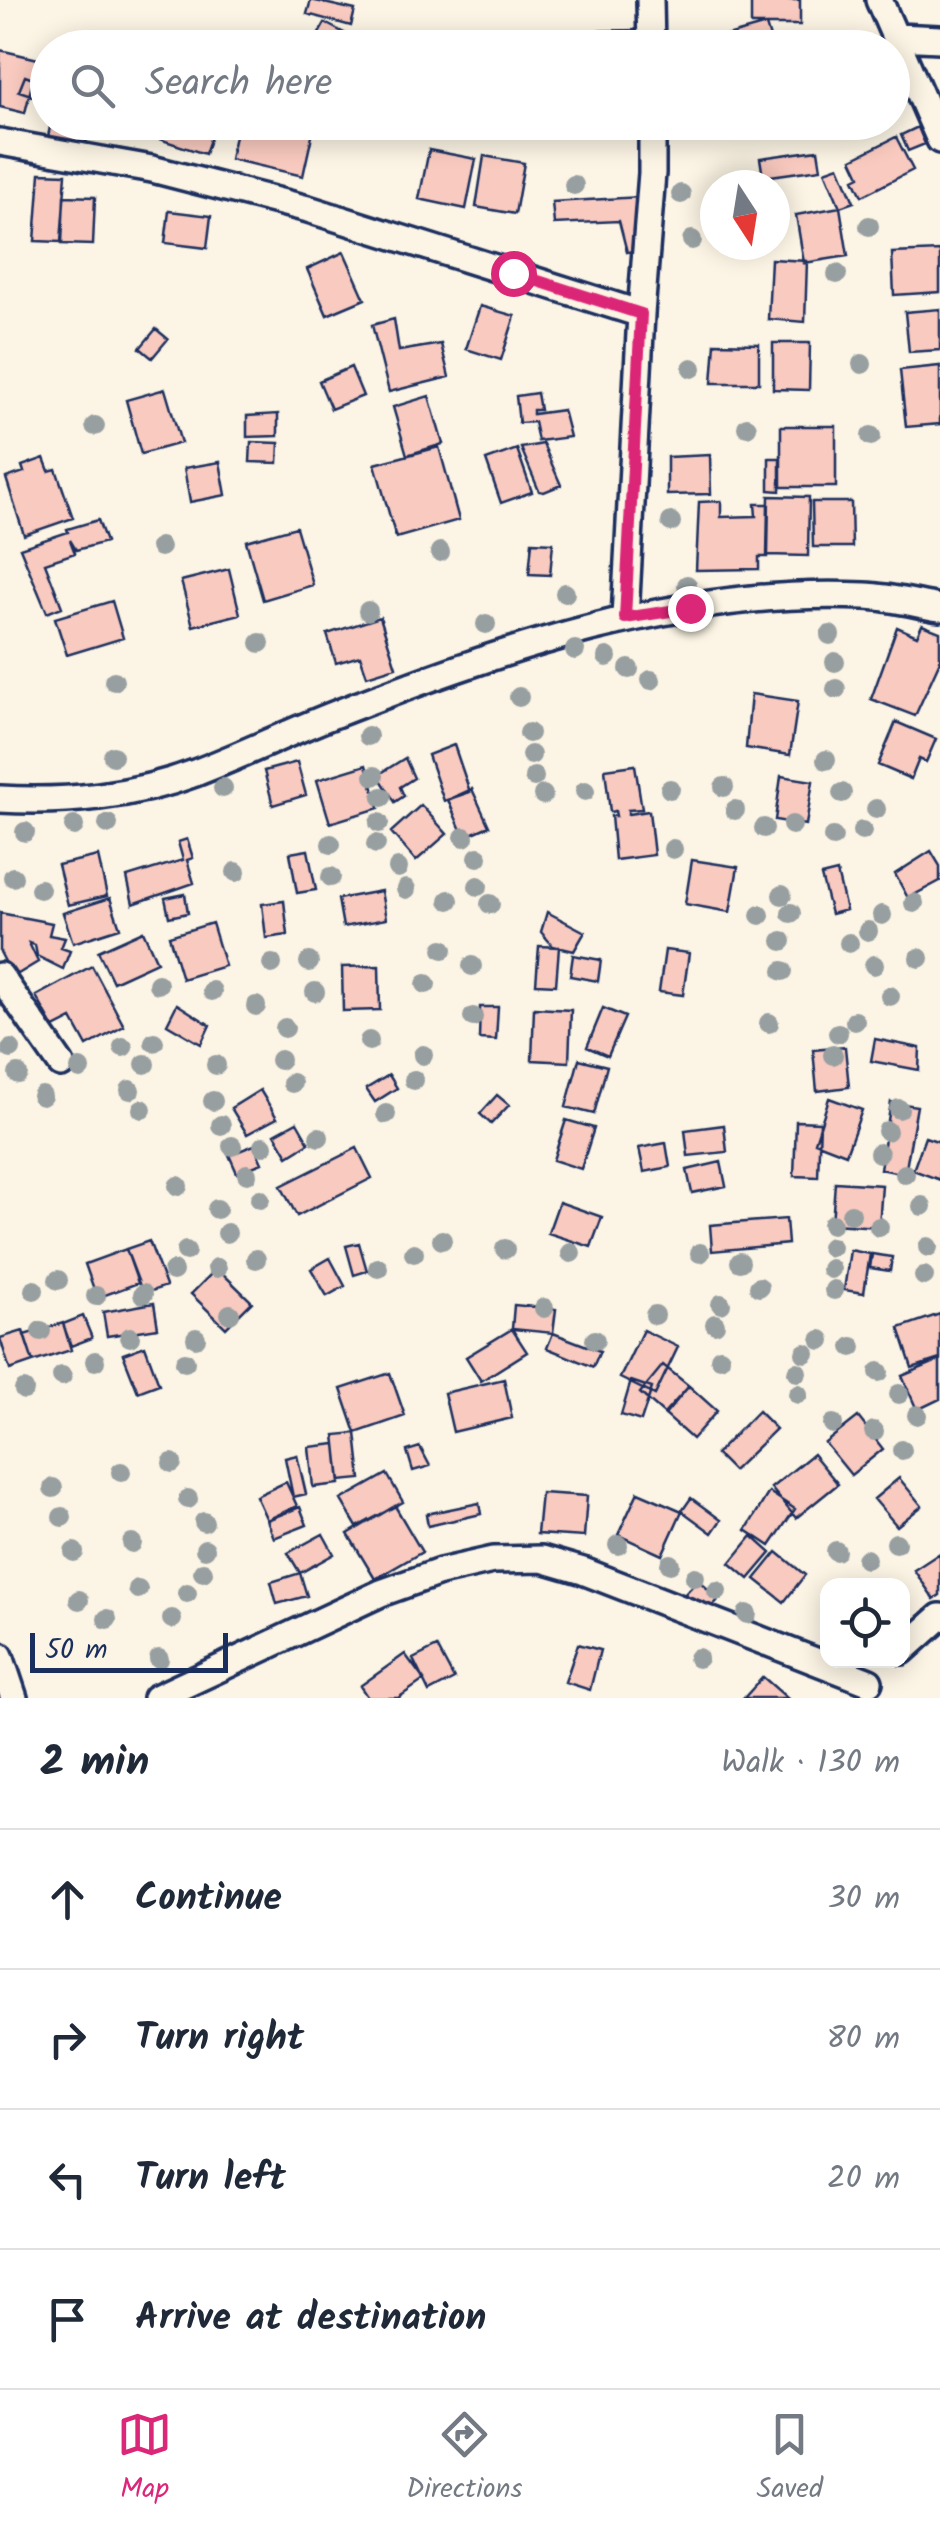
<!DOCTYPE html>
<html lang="en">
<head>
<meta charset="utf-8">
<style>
	:root { --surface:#fff; --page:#f2f2f3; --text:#1f2937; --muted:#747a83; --line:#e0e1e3; --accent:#db2777 }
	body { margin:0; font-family:Kalam,sans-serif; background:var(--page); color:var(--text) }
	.controls { position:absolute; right:30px; bottom:30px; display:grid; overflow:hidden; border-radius:20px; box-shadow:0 5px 25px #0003 }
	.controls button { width:90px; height:90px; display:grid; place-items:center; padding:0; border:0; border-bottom:2px solid var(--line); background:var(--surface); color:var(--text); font:50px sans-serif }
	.compass { position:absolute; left:700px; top:170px; width:90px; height:90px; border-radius:50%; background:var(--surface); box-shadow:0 5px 25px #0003; rotate:168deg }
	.scale { position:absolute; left:30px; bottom:25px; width:198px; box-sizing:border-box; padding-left:10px; border:5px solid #1b2f5e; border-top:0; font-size:28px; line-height:35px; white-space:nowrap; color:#1b2f5e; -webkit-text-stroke:8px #fcf5e5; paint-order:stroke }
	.stop { position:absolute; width:30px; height:30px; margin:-22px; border:8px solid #db2777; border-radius:50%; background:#fff }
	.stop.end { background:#db2777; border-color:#fff; box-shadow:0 2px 10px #0008 }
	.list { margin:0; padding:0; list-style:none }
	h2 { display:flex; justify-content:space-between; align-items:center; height:130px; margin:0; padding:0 40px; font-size:42px }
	h2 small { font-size:32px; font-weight:400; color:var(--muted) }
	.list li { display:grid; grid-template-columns:65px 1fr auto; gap:30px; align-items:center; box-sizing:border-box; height:140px; padding:0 40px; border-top:2px solid var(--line) }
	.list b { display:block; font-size:38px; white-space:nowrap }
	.list em { font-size:32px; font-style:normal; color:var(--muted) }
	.icon { flex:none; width:55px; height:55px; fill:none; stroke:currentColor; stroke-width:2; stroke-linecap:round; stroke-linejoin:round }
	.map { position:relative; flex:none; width:940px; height:1698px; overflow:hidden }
	.search { position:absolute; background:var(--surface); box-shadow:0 5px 25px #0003; left:30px; right:30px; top:30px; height:110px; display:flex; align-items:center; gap:25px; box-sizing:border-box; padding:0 35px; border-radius:55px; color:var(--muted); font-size:38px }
	.sheet { height:690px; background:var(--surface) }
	nav { display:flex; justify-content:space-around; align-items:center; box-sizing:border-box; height:140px; border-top:2px solid var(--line); background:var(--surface); font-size:28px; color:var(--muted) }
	nav a { display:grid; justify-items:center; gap:5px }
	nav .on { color:var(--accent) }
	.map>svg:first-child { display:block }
	.building { fill:#f9cabf; stroke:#1b2f5e; stroke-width:2.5 }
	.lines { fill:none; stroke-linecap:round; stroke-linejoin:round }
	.minor-casing { stroke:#1b2f5e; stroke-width:32 }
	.minor { stroke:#fcf5e5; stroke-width:25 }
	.tree { fill:#979fa1 }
	.route { stroke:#db2777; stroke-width:12 }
</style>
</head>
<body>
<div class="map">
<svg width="940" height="1698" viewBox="0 0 940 1698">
	<rect width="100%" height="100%" fill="#fcf5e5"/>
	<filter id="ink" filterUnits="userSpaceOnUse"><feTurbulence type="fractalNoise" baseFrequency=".01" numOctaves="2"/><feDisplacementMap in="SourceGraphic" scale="20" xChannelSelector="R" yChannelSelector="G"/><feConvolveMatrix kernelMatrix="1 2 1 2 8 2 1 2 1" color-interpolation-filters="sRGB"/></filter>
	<g filter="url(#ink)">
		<path class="building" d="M 311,0 L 355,10 L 351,26 L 307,14 Z
			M 751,0 L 800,0 L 800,25 L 751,25 Z
			M 325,23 L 371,47 L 371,48 L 311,48 Z
			M 766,25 L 773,48 L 685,48 Z
			M 643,30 L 643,48 L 565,48 L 564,31 Z
			M 0,50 L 38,59 L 25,113 L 0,107 Z
			M 25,76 L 48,84 L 43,99 L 19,91 Z
			M 51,122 L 90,122 L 83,158 L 45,151 Z
			M 161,122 L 216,122 L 205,154 L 156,138 Z
			M 238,122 L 315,122 L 303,176 L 230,159 Z
			M 472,122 L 506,122 L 506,136 L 472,135 Z
			M 918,127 L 925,144 L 908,151 L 901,135 Z
			M 896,137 L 913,170 L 862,196 L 854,179 L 860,176 L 852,159 Z
			M 429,150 L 476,159 L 466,209 L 419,199 Z
			M 818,150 L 821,169 L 763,177 L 760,158 Z
			M 484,156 L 524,163 L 515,214 L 476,207 Z
			M 839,166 L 854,202 L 840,207 L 825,171 Z
			M 40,173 L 66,174 L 61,242 L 35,241 Z
			M 64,196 L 95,197 L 93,245 L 62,244 Z
			M 641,197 L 651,248 L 627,252 L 619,221 L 554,224 L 552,202 Z
			M 840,207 L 848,256 L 804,263 L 796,215 Z
			M 169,211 L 211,216 L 207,248 L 165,243 Z
			M 940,251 L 940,292 L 894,295 L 892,253 Z
			M 344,252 L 365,299 L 327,315 L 307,269 Z
			M 771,259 L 807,261 L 805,322 L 768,319 Z
			M 480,306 L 515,316 L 501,360 L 466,349 Z
			M 940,309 L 940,350 L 909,352 L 905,312 Z
			M 394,319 L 399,351 L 441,344 L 449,377 L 389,392 L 372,325 Z
			M 156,329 L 168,339 L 152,358 L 140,348 Z
			M 715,343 L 759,344 L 759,383 L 712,383 Z
			M 773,343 L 810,343 L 809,390 L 773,389 Z
			M 940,366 L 940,424 L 906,427 L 900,370 Z
			M 351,367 L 363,396 L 331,409 L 319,381 Z
			M 165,389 L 181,443 L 141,454 L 126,400 Z
			M 537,393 L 540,410 L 533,410 L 533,414 L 563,410 L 570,437 L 538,441 L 534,422 L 519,423 L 516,396 Z
			M 429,396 L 443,444 L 407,455 L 393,407 Z
			M 278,414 L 278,436 L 247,437 L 247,416 Z
			M 781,426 L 836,426 L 836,487 L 781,487 Z
			M 251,442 L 279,443 L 278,463 L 250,462 Z
			M 543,444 L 561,485 L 544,492 L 539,491 L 521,448 Z
			M 439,447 L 459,520 L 396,538 L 375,464 Z
			M 517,449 L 532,492 L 501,503 L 486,460 Z
			M 710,455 L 711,494 L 667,495 L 667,457 Z
			M 44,458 L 49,471 L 56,469 L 73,518 L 24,535 L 6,478 L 24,472 L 22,466 Z
			M 769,458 L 780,458 L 780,491 L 769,490 Z
			M 220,462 L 226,495 L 190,502 L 184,468 Z
			M 769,496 L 809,497 L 808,556 L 768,555 Z
			M 721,501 L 721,517 L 756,516 L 755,504 L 768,504 L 767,557 L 759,557 L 759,569 L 696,570 L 699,502 Z
			M 812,502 L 851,502 L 852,547 L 813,547 Z
			M 98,520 L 106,542 L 76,550 L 70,540 L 75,553 L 45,563 L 62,607 L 47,613 L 20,548 L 68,532 L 67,529 Z
			M 296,527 L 313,585 L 263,600 L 246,541 Z
			M 532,542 L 553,543 L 550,575 L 529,574 Z
			M 229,569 L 240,614 L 193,626 L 181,581 Z
			M 112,601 L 123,638 L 67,655 L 55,618 Z
			M 380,617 L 396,667 L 367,676 L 360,656 L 336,663 L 327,634 Z
			M 922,625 L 940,632 L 940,661 L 915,716 L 871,699 L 897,627 L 917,636 Z
			M 751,694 L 798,701 L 790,755 L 746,748 Z
			M 896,722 L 936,739 L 926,762 L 919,759 L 911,779 L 878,765 Z
			M 454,745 L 470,792 L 444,801 L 428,755 Z
			M 405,758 L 414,778 L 400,787 L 404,796 L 395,802 L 378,775 Z
			M 297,762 L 306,795 L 273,805 L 264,771 Z
			M 366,765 L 379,808 L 330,823 L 317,780 Z
			M 635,765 L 642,809 L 628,810 L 628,814 L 649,811 L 654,855 L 615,860 L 611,816 L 616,816 L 615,811 L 610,812 L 605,769 Z
			M 781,776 L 813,781 L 806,825 L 775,820 Z
			M 472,789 L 489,826 L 464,837 L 448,800 Z
			M 421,805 L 447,834 L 416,861 L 391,832 Z
			M 187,839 L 193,858 L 187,860 L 194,883 L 133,904 L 127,877 L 183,860 L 178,842 Z
			M 308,850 L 316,890 L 297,893 L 290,853 Z
			M 931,851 L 940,866 L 940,881 L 908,898 L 895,874 Z
			M 98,856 L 107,896 L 68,905 L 58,865 Z
			M 692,860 L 738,867 L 730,912 L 685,904 Z
			M 837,872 L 846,910 L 831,914 L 821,876 Z
			M 381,891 L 386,919 L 343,927 L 338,899 Z
			M 185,894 L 188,913 L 169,917 L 165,898 Z
			M 110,898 L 120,928 L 73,943 L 63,913 Z
			M 284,901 L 288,935 L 266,938 L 262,904 Z
			M 547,912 L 585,932 L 574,951 L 553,946 L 541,932 Z
			M 0,913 L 52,923 L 49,935 L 65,938 L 61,948 L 70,951 L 63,969 L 37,956 L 35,945 L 29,943 L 38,962 L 13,977 L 0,952 Z
			M 212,923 L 225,966 L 182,979 L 169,936 Z
			M 143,931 L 157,962 L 113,982 L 98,951 Z
			M 539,946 L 559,947 L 556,985 L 536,984 Z
			M 665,950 L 689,953 L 683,995 L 659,992 Z
			M 573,955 L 601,960 L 598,981 L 570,976 Z
			M 92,966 L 124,1026 L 87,1046 L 72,1019 L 54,1028 L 36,996 Z
			M 379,966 L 380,1010 L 343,1011 L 342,967 Z
			M 177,1004 L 210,1025 L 201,1044 L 167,1024 Z
			M 480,1007 L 498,1007 L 496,1040 L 479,1039 Z
			M 534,1008 L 571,1010 L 569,1062 L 532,1060 Z
			M 603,1008 L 625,1017 L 608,1056 L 587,1047 Z
			M 875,1039 L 920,1048 L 919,1070 L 871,1061 Z
			M 845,1047 L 849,1087 L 817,1091 L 813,1050 Z
			M 579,1059 L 607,1066 L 594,1114 L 566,1107 Z
			M 389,1075 L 397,1088 L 375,1102 L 366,1089 Z
			M 260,1090 L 277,1118 L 247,1134 L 231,1108 Z
			M 497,1095 L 509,1105 L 491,1124 L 480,1114 Z
			M 829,1098 L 862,1110 L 846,1154 L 815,1142 Z
			M 891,1102 L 917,1106 L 905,1174 L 880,1169 Z
			M 566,1120 L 594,1128 L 581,1169 L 553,1160 Z
			M 796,1121 L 820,1122 L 818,1177 L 794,1176 Z
			M 297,1122 L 309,1143 L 288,1156 L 275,1134 Z
			M 724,1125 L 727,1152 L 688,1156 L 685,1130 Z
			M 925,1137 L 940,1142 L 940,1180 L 913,1170 Z
			M 666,1143 L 670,1167 L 644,1172 L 639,1148 Z
			M 254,1145 L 262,1163 L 237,1173 L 229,1155 Z
			M 357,1148 L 372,1178 L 297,1216 L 281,1186 Z
			M 721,1162 L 726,1186 L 692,1193 L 687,1170 Z
			M 835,1182 L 882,1185 L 879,1227 L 832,1224 Z
			M 559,1202 L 602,1217 L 591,1247 L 548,1233 Z
			M 786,1219 L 788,1244 L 712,1251 L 710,1225 Z
			M 149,1241 L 166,1286 L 143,1294 L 126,1249 Z
			M 359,1243 L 367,1271 L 354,1275 L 346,1246 Z
			M 126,1249 L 138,1283 L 97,1298 L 85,1264 Z
			M 850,1250 L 870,1254 L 864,1293 L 844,1290 Z
			M 872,1254 L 892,1257 L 890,1271 L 870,1268 Z
			M 330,1258 L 345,1286 L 327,1296 L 311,1269 Z
			M 217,1268 L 252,1302 L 226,1328 L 191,1294 Z
			M 154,1303 L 158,1328 L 107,1336 L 103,1312 Z
			M 514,1305 L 556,1309 L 553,1333 L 512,1329 Z
			M 940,1314 L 940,1359 L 912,1368 L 899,1328 Z
			M 83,1316 L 92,1338 L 71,1346 L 63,1324 Z
			M 63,1323 L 71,1350 L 33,1362 L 24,1335 Z
			M 512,1329 L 527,1352 L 481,1381 L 466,1357 Z
			M 643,1330 L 678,1347 L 655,1395 L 620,1378 Z
			M 23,1331 L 33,1362 L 10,1370 L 0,1338 Z
			M 553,1333 L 600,1351 L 593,1367 L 547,1348 Z
			M 145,1346 L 159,1384 L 138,1392 L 123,1354 Z
			M 940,1360 L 940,1399 L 917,1410 L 902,1376 Z
			M 663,1365 L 689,1386 L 665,1415 L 640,1393 Z
			M 390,1373 L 405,1416 L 356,1433 L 341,1389 Z
			M 504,1379 L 512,1418 L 453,1432 L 444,1393 Z
			M 631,1381 L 652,1388 L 641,1421 L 621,1415 Z
			M 689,1386 L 717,1411 L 692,1439 L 664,1414 Z
			M 758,1411 L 776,1429 L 733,1471 L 716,1454 Z
			M 858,1417 L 883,1449 L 851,1475 L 825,1443 Z
			M 356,1433 L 361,1479 L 340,1481 L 335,1435 Z
			M 336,1444 L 340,1484 L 313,1487 L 309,1447 Z
			M 420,1447 L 430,1466 L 413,1471 L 407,1451 Z
			M 813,1454 L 838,1484 L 796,1518 L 771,1488 Z
			M 297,1455 L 306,1494 L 293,1497 L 285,1458 Z
			M 387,1474 L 403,1502 L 357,1527 L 341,1500 Z
			M 899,1478 L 922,1506 L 897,1526 L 874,1499 Z
			M 286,1482 L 297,1506 L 267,1520 L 256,1496 Z
			M 638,1492 L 682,1511 L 662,1555 L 618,1535 Z
			M 769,1492 L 795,1509 L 770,1546 L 746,1530 Z
			M 541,1493 L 587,1496 L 584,1537 L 537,1534 Z
			M 691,1498 L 721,1520 L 712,1533 L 682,1511 Z
			M 479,1503 L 481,1514 L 428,1526 L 426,1514 Z
			M 395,1506 L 422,1552 L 375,1579 L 348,1534 Z
			M 300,1507 L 307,1525 L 274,1538 L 267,1520 Z
			M 323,1534 L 334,1554 L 300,1573 L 288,1553 Z
			M 752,1536 L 771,1553 L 749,1579 L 730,1563 Z
			M 777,1552 L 805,1575 L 784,1602 L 755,1579 Z
			M 940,1553 L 940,1595 L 934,1599 L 914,1570 Z
			M 300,1573 L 307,1596 L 277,1604 L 271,1582 Z
			M 698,1580 L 719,1599 L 704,1615 L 683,1596 Z
			M 578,1644 L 600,1650 L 590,1690 L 565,1682 Z
			M 437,1647 L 454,1679 L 429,1692 L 413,1659 Z
			M 405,1654 L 424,1680 L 398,1698 L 368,1698 L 360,1686 Z
			M 763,1677 L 787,1698 L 744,1698 Z"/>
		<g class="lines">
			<defs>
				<path id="minor" d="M 650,0 L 651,48
					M 879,0 L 940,140
					M 897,37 L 940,39
					M 0,142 L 152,169 L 308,209 L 641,314
					M 625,618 L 641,314 L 652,173 L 652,122
					M 0,799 C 63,803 135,796 195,773 C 240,756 283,735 328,717 C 498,650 680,587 865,596 C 890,597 916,604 940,608
					M 0,976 L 61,1064
					M 902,1651 L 940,1617
					M 0,1656 L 14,1698
					M 156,1698 L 381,1593 L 440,1572 L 493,1560 L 542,1559 L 583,1571 L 869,1682"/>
			</defs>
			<use href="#minor" class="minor-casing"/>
			<use href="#minor" class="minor"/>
		</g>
		<g class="tree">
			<circle cx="574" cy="185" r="10"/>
			<circle cx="681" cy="194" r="10"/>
			<circle cx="869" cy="226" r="10"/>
			<circle cx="692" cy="240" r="10"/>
			<circle cx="837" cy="274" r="10"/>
			<circle cx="862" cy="364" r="10"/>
			<circle cx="692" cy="368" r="10"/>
			<circle cx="95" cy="426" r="10"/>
			<circle cx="747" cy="427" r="10"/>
			<circle cx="871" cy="436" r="10"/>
			<circle cx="671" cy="522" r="10"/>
			<circle cx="160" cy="547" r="10"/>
			<circle cx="440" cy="552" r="10"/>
			<circle cx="687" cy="585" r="10"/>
			<circle cx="565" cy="593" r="10"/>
			<circle cx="368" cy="611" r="10"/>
			<circle cx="486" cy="624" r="10"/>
			<circle cx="830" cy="635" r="10"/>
			<circle cx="260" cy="643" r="10"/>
			<circle cx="575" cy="650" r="10"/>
			<circle cx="607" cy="657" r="10"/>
			<circle cx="835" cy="662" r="10"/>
			<circle cx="629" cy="669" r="10"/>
			<circle cx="651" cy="680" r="10"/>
			<circle cx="114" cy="681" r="10"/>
			<circle cx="836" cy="689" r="10"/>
			<circle cx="519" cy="697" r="10"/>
			<circle cx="529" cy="733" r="10"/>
			<circle cx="368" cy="736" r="10"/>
			<circle cx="531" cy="755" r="10"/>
			<circle cx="113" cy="756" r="10"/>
			<circle cx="826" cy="760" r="10"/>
			<circle cx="374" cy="776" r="10"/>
			<circle cx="534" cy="777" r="10"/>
			<circle cx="724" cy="787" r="10"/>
			<circle cx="223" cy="788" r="10"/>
			<circle cx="670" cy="789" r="10"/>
			<circle cx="585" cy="791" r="10"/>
			<circle cx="842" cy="793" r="10"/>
			<circle cx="543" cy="795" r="10"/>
			<circle cx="382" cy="797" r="10"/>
			<circle cx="876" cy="809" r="10"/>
			<circle cx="735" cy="810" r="10"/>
			<circle cx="379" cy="823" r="10"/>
			<circle cx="108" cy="824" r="10"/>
			<circle cx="792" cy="825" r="10"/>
			<circle cx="74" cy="826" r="10"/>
			<circle cx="764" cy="828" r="10"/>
			<circle cx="862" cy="831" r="10"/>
			<circle cx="25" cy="832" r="10"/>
			<circle cx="464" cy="837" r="10"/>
			<circle cx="833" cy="837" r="10"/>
			<circle cx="331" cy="844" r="10"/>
			<circle cx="376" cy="844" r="10"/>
			<circle cx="673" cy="849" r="10"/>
			<circle cx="478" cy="857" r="10"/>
			<circle cx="398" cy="868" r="10"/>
			<circle cx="236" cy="872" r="10"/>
			<circle cx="13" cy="877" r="10"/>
			<circle cx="331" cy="877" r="10"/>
			<circle cx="478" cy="886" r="10"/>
			<circle cx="40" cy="889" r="10"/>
			<circle cx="406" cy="889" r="10"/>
			<circle cx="782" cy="895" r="10"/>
			<circle cx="449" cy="900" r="10"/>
			<circle cx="914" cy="903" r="10"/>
			<circle cx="490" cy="904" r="10"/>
			<circle cx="791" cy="913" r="10"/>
			<circle cx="760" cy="915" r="10"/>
			<circle cx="882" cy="915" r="10"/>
			<circle cx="868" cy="931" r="10"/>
			<circle cx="782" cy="941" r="10"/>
			<circle cx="849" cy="943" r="10"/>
			<circle cx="443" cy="949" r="10"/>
			<circle cx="919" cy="958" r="10"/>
			<circle cx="309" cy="962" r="10"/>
			<circle cx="272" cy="964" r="10"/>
			<circle cx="874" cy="965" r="10"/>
			<circle cx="472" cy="966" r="10"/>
			<circle cx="783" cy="971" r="10"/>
			<circle cx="158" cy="984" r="10"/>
			<circle cx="426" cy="984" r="10"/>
			<circle cx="212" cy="991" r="10"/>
			<circle cx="315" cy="992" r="10"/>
			<circle cx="890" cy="996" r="10"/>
			<circle cx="256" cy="1006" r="10"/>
			<circle cx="473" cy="1017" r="10"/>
			<circle cx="855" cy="1021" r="10"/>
			<circle cx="769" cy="1023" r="10"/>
			<circle cx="285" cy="1028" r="10"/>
			<circle cx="838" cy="1033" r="10"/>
			<circle cx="369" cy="1041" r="10"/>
			<circle cx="154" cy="1042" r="10"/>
			<circle cx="123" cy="1047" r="10"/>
			<circle cx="11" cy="1049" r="10"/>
			<circle cx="423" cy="1055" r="10"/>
			<circle cx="833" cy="1055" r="10"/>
			<circle cx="280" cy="1060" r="10"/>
			<circle cx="145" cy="1064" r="10"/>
			<circle cx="216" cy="1065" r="10"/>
			<circle cx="80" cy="1069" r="10"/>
			<circle cx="18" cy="1074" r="10"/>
			<circle cx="414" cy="1080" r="10"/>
			<circle cx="292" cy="1083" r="10"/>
			<circle cx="130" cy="1090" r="10"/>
			<circle cx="42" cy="1096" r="10"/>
			<circle cx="213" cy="1101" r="10"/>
			<circle cx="142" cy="1109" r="10"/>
			<circle cx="899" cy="1109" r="10"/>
			<circle cx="386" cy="1114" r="10"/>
			<circle cx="221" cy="1125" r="10"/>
			<circle cx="887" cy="1131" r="10"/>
			<circle cx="319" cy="1137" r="10"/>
			<circle cx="232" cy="1146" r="10"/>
			<circle cx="263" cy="1146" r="10"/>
			<circle cx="879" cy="1153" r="10"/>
			<circle cx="247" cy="1174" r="10"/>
			<circle cx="905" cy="1174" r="10"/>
			<circle cx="178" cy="1186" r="10"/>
			<circle cx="260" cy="1199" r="10"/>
			<circle cx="922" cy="1206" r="10"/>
			<circle cx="217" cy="1209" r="10"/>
			<circle cx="851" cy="1214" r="10"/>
			<circle cx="832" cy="1224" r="10"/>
			<circle cx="879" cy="1227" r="10"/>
			<circle cx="227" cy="1233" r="10"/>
			<circle cx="442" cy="1240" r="10"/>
			<circle cx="831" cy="1247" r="10"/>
			<circle cx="928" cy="1247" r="10"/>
			<circle cx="505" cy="1249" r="10"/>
			<circle cx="186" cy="1251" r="10"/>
			<circle cx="414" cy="1253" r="10"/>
			<circle cx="571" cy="1253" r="10"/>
			<circle cx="700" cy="1253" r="10"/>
			<circle cx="256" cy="1259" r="10"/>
			<circle cx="740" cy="1262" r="10"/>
			<circle cx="217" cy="1268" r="10"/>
			<circle cx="378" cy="1268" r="10"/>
			<circle cx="831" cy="1269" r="10"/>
			<circle cx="173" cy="1271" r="10"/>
			<circle cx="924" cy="1276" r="10"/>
			<circle cx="58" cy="1280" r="10"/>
			<circle cx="759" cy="1287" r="10"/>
			<circle cx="34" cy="1290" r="10"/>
			<circle cx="834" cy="1290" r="10"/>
			<circle cx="143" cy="1294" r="10"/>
			<circle cx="96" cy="1296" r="10"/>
			<circle cx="721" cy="1304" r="10"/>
			<circle cx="544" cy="1308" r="10"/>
			<circle cx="230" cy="1314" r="10"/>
			<circle cx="655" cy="1315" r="10"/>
			<circle cx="715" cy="1324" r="10"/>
			<circle cx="41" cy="1331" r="10"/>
			<circle cx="130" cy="1337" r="10"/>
			<circle cx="196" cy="1338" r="10"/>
			<circle cx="595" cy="1340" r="10"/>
			<circle cx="821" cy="1340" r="10"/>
			<circle cx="852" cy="1347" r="10"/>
			<circle cx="805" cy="1353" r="10"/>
			<circle cx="720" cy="1358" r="10"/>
			<circle cx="95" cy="1361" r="10"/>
			<circle cx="185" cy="1362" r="10"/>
			<circle cx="797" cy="1372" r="10"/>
			<circle cx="879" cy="1372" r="10"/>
			<circle cx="62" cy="1376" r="10"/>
			<circle cx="24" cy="1390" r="10"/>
			<circle cx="798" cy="1394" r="10"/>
			<circle cx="899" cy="1394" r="10"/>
			<circle cx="917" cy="1415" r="10"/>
			<circle cx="833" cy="1424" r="10"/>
			<circle cx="874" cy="1431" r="10"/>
			<circle cx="902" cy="1450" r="10"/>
			<circle cx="172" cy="1463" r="10"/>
			<circle cx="121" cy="1472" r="10"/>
			<circle cx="53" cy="1488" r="10"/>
			<circle cx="188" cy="1499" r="10"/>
			<circle cx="62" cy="1517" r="10"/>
			<circle cx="204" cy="1522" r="10"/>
			<circle cx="132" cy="1543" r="10"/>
			<circle cx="896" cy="1543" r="10"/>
			<circle cx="618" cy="1545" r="10"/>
			<circle cx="205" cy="1549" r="10"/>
			<circle cx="836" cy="1551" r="10"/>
			<circle cx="74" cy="1552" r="10"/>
			<circle cx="866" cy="1559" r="10"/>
			<circle cx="670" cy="1564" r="10"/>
			<circle cx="203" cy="1572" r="10"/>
			<circle cx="695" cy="1577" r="10"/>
			<circle cx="138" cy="1589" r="10"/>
			<circle cx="717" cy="1591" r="10"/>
			<circle cx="187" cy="1593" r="10"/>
			<circle cx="79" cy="1600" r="10"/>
			<circle cx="747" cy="1614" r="10"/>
			<circle cx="107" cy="1619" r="10"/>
			<circle cx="172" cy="1619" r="10"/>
			<circle cx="698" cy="1658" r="10"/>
			<circle cx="159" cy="1659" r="10"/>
		</g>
	</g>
	<g class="lines" filter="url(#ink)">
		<path class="route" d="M 513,273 L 641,314 L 625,618 L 690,608"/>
	</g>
</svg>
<div class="controls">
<button><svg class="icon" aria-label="locate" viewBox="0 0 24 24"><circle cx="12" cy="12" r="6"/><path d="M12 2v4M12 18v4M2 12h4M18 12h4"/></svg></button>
</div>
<svg class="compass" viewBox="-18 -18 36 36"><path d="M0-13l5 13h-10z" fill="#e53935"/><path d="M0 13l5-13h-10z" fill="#747a83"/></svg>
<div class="scale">50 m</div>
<div class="stop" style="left:513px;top:273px"></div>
<div class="stop end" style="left:690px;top:608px"></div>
<div class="search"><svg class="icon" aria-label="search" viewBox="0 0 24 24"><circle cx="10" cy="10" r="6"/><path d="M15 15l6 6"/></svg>Search here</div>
</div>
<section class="sheet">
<h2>2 min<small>Walk · 130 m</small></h2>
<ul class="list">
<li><svg class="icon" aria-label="ahead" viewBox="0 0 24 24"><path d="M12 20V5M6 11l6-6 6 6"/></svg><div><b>Continue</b></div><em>30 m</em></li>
<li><svg class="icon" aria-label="right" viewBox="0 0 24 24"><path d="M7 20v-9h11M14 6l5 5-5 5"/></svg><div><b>Turn right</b></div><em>80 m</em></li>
<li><svg class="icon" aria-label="left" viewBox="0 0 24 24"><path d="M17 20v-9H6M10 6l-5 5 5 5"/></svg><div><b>Turn left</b></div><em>20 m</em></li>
<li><svg class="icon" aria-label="arrive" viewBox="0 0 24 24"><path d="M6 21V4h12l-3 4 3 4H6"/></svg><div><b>Arrive at destination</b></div></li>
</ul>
</section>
<nav>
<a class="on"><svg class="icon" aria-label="map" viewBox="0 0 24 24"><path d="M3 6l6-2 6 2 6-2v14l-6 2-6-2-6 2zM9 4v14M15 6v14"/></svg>Map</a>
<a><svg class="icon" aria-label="directions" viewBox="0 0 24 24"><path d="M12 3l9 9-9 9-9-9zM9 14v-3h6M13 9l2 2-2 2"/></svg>Directions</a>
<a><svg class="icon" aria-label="saved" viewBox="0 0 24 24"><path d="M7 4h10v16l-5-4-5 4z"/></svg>Saved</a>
</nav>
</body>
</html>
